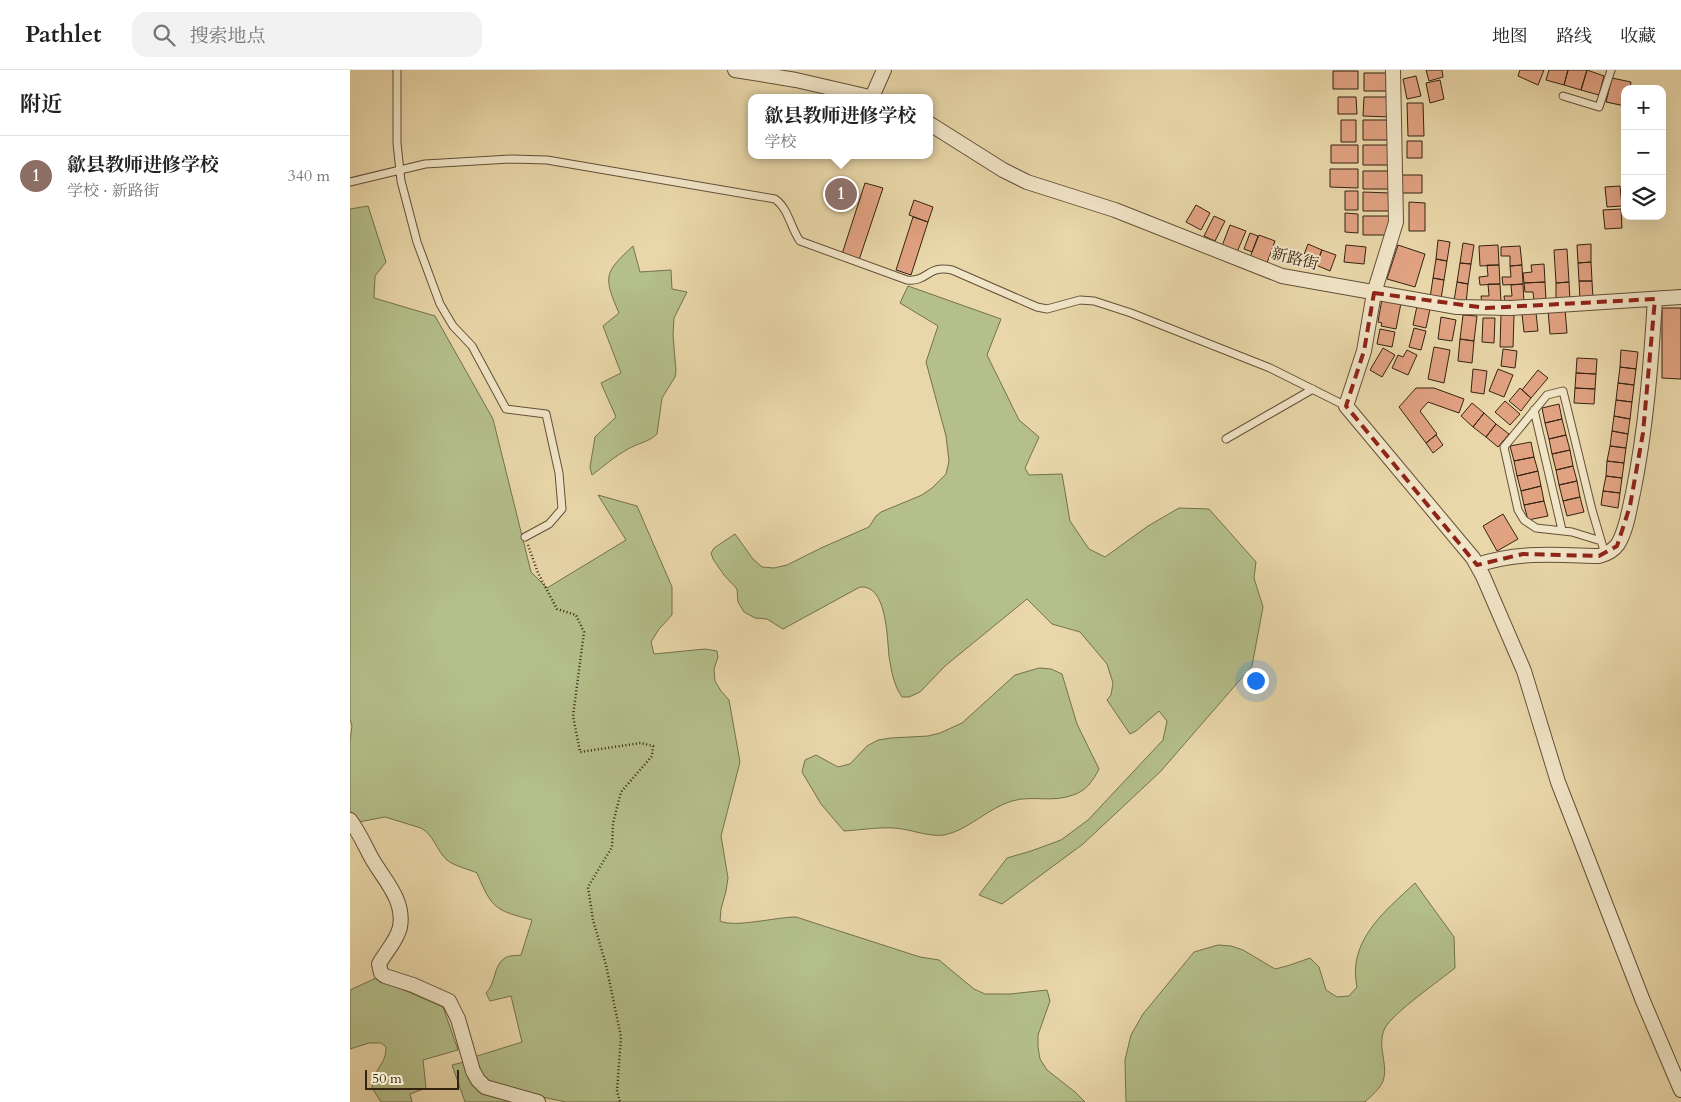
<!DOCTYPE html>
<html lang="zh">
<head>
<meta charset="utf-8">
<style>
	:root { --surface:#fff; --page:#f2f2f2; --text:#222; --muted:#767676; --line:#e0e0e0; --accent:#b45309 }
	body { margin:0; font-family:Cardo,"Noto Serif SC",serif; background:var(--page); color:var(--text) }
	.controls { position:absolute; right:15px; top:15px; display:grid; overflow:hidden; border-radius:10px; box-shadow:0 5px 20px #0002 }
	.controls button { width:45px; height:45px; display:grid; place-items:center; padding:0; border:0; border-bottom:1px solid var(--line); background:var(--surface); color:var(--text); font:25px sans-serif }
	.scale { position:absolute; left:15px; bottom:12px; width:94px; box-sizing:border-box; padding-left:5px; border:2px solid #352312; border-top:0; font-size:14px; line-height:18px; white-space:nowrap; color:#352312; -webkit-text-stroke:4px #f1e5c7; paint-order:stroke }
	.you { position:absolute; left:905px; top:610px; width:18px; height:18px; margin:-12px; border:4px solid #fff; border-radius:50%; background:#1a73e8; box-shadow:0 0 0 8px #1a73e833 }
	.badge { display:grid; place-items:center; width:32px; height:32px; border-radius:50%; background:var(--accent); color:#fff; font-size:16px; font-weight:700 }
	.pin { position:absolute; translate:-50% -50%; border:2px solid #fff; box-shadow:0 1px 5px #0006 }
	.popup { position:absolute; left:398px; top:24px; width:185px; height:65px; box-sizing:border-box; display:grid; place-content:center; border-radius:10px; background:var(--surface); filter:drop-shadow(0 1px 4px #0005); font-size:16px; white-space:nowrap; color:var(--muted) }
	.popup b { font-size:19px; color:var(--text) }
	.popup::after { content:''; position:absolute; left:50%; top:100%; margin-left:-10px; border:10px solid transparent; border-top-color:var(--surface) }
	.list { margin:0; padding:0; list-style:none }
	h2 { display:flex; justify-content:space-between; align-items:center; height:65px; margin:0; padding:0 20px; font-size:21px }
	h2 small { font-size:16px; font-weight:400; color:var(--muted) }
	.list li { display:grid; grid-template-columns:32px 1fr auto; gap:15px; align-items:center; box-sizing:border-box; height:80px; padding:0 20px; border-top:1px solid var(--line) }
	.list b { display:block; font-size:19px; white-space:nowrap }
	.list p { margin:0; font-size:16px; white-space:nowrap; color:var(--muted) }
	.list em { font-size:16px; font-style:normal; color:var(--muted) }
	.icon { flex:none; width:28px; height:28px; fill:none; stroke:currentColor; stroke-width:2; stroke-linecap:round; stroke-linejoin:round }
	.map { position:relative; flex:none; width:1331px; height:1032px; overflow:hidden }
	header { display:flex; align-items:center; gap:30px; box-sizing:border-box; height:70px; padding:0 25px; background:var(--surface); border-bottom:1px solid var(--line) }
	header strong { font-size:24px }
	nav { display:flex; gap:28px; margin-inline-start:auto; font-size:18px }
	.search { width:350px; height:45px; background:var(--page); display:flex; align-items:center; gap:12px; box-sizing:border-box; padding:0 18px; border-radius:15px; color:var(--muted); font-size:19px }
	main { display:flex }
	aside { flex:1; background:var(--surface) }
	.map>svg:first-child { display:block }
	.green { fill:#b4bf8a; stroke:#74714e }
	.building { fill:#e1a282; stroke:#352312 }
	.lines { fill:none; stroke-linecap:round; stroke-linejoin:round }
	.service-casing { stroke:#625038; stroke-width:9 }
	.minor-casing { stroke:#625038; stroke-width:16 }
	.path { stroke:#352312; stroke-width:2.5; stroke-dasharray:1 2.5; stroke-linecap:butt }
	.service { stroke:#f1e5c7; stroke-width:7 }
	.minor { stroke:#f1e5c7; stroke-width:14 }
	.marked { fill:none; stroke:#8f2418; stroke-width:4; stroke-dasharray:10 6; stroke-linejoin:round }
	.labels { text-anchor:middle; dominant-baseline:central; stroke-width:4; stroke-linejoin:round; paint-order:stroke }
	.street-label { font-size:16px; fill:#352312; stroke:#f1e5c7 }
</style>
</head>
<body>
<header>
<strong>Pathlet</strong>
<div class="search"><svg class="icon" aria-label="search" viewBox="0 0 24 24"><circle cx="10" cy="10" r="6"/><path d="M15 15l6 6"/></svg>搜索地点</div>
<nav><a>地图</a><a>路线</a><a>收藏</a></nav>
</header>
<main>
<aside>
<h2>附近<small></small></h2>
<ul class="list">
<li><span class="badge" style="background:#8d6e63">1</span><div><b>歙县教师进修学校</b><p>学校 · 新路街</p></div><em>340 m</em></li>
</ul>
</aside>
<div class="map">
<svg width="1331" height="1032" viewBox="0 0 1331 1032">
	<rect width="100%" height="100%" fill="#e9d7a9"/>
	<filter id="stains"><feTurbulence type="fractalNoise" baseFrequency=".004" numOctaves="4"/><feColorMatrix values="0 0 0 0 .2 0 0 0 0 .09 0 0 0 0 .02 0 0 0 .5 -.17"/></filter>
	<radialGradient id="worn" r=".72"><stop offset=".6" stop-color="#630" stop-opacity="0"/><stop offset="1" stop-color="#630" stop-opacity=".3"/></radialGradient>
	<path class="green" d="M 18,136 L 36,192 L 25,206 L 24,228 L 85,246 L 143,349 L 181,502 L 197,518 L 276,470 L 248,425 L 287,436 L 322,517 L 322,545 L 309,559 L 301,572 L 304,584 L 355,579 L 367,581 L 368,587 L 364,599 L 365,611 L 371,621 L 379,630 L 390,692 L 371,766 L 378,808 L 376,821 L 371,839 L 370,851 C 385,858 426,847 446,847 L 570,887 L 589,890 L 624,919 L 635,924 L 660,924 L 697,920 L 700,931 L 688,965 L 688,977 L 690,989 L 697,1000 L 725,1022 L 735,1032 L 216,1032 L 149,1018 L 132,1009 L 124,987 L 172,972 L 161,926 L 140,931 L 136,923 C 146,914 143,895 155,888 C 159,885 166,886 171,885 L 182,850 C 145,840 142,839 127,803 C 118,799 104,796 97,790 C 86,780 84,765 71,758 L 35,747 L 9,752 L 0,741 L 0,671 L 2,656 L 0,649 L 0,139 Z
		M 283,176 L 290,202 L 321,200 L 322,219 L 337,222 L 324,248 L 323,265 L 326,301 L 325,307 L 312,328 L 307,364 C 299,372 288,373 278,379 C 265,386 254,396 242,405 L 240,397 L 245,367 L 266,347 L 251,313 L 271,303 L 253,256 L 269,243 C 253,206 254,203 283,176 Z
		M 558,216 L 651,249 L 637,285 L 669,350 L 689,367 L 675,398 L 679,405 L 712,404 L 720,451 L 739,479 L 755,487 L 798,456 L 829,438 L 859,439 L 906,492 L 904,508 L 913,537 L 902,596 L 811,701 L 733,774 L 652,834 L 629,825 L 657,788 L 681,781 L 711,770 L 738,750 L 813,670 L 817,651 L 809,641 L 786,661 L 780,664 L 757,630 L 761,625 L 763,613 L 757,594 L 730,562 L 702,554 L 677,529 L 595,596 L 570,622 L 559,627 L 552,627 C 544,616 541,600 539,586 C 537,568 537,514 510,517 L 433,559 L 417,549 L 405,548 L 394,542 L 388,532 L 387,519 L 374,505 L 363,489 L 361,483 L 364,478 L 385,464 L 403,489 L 412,497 L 424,498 L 437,495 L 471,478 L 519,457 L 526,446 L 531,442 L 572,425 L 582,418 L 596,404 L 599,391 L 596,366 L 576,292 L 588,256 L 550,233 Z
		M 689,598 L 701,599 L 712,604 L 727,654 L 749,699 C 743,711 736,721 723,725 C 703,733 682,725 662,731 C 638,738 617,761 594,765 C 577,767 561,759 544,758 C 528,757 511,760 494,761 L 471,734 L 452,702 L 455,690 L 466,685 L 488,697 L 500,694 L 517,676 L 528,670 L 541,668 L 578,666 L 590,663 L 612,653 L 665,605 Z
		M 1065,813 L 1104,867 L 1105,898 C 1089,911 1044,942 1035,958 C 1026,976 1039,994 1033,1011 C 1030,1019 1021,1026 1015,1032 L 776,1032 L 775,990 L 781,965 L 793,944 L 844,882 L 868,875 L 881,876 L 893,880 L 925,899 L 937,896 L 960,888 L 969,897 L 976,920 L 987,927 L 999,926 L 1007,917 C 997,871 1035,841 1065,813 Z
		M 26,908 L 93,937 L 108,980 L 73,990 L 76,1018 L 60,1024 L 62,1032 L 31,1032 L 22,1018 C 23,1014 23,1009 25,1005 C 30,994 36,991 36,977 L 31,973 L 19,973 L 0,979 L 0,920 Z
		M 114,992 L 127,1018 L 143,1027 L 170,1032 L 115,1032 L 102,995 Z"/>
	<path class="building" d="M 1076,0 L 1092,0 L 1093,7 L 1079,11 Z
		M 1170,0 L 1194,0 L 1188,15 L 1168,6 Z
		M 1199,0 L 1218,0 L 1214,15 L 1196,10 Z
		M 1218,0 L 1237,0 L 1231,20 L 1214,15 Z
		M 1237,0 L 1254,6 L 1249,25 L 1231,20 Z
		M 983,1 L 1008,1 L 1008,19 L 983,19 Z
		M 1014,3 L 1041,3 L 1041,21 L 1014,21 Z
		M 1066,6 L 1071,26 L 1057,29 L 1053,9 Z
		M 1262,8 L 1281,12 L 1280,19 L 1275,19 L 1275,36 L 1256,32 Z
		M 1090,10 L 1094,29 L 1080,33 L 1076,13 Z
		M 988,27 L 1006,27 L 1007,44 L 988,44 Z
		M 1014,27 L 1041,27 L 1041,47 L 1013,46 Z
		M 1057,33 L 1073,33 L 1074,66 L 1058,66 Z
		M 991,50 L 1006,50 L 1006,72 L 991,72 Z
		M 1013,50 L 1041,50 L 1041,70 L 1013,70 Z
		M 1057,71 L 1072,71 L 1072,88 L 1057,88 Z
		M 981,75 L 1008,75 L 1008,93 L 981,93 Z
		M 1013,75 L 1041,75 L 1041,95 L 1013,95 Z
		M 980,99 L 1008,99 L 1008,118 L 980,117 Z
		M 1013,101 L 1040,101 L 1040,119 L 1013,119 Z
		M 1049,105 L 1072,105 L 1072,123 L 1049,123 Z
		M 515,113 L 533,118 L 509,190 L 492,184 Z
		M 1270,116 L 1272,136 L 1257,137 L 1255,117 Z
		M 995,121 L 1008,121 L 1008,140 L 995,140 Z
		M 1013,122 L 1040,123 L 1040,141 L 1013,141 Z
		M 564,130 L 583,137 L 578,152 L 559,145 Z
		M 1059,132 L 1075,133 L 1075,161 L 1059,161 Z
		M 846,135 L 860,143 L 851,160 L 836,152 Z
		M 1271,139 L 1272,158 L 1255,159 L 1253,140 Z
		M 995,143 L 1008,144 L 1008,163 L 995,162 Z
		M 864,146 L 875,151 L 865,171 L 854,166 Z
		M 1013,146 L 1040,146 L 1040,165 L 1013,165 Z
		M 563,147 L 578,152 L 561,205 L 546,200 Z
		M 880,155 L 896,161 L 887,182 L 872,176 Z
		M 900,163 L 908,166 L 902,182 L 894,179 Z
		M 909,165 L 925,171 L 917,193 L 900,187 Z
		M 1088,170 L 1100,172 L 1097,191 L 1086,189 Z
		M 1113,173 L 1124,175 L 1121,194 L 1110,193 Z
		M 958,174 L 972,180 L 966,195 L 952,190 Z
		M 1241,174 L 1241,192 L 1228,193 L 1227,175 Z
		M 996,175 L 1016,177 L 1014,194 L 994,192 Z
		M 1048,175 L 1075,184 L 1065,217 L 1037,209 Z
		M 1148,175 L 1149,195 L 1130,196 L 1129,176 Z
		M 1170,176 L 1172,195 L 1160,196 L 1160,186 L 1151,186 L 1151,177 Z
		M 1217,179 L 1219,212 L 1206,213 L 1204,180 Z
		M 972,180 L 986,185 L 980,201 L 966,195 Z
		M 1086,189 L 1097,191 L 1094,210 L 1083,208 Z
		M 1241,192 L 1242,211 L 1229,211 L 1228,193 Z
		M 1110,193 L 1121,194 L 1118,214 L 1107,212 Z
		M 1194,194 L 1195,212 L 1174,213 L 1173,203 L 1182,202 L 1181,195 Z
		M 1137,195 L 1149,195 L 1150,214 L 1130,215 L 1129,207 L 1138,206 Z
		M 1172,195 L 1173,214 L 1153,215 L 1152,207 L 1161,207 L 1160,196 Z
		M 1083,208 L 1094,210 L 1091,229 L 1080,228 Z
		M 1229,211 L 1242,211 L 1243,229 L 1230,230 Z
		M 1107,212 L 1118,214 L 1116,233 L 1104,231 Z
		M 1195,212 L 1196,230 L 1184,231 L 1183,222 L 1175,222 L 1174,213 Z
		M 1219,212 L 1220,230 L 1206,231 L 1206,213 Z
		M 1138,214 L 1150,214 L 1151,232 L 1132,234 L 1131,226 L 1139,226 Z
		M 1173,214 L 1174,233 L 1155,234 L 1154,226 L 1162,226 L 1161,215 Z
		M 1032,229 L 1051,233 L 1046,259 L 1031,256 L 1032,253 L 1028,252 Z
		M 1067,236 L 1080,239 L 1076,258 L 1063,255 Z
		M 1312,238 L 1331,238 L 1331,309 L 1312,308 Z
		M 1215,239 L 1217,263 L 1200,264 L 1198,240 Z
		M 1186,243 L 1188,261 L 1174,262 L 1172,244 Z
		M 1113,245 L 1127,246 L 1124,271 L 1110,269 Z
		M 1151,245 L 1164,245 L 1163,277 L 1150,277 Z
		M 1091,247 L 1106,250 L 1102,271 L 1088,269 Z
		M 1133,248 L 1145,248 L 1144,273 L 1132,272 Z
		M 1064,258 L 1076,261 L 1071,280 L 1059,277 Z
		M 1030,259 L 1045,262 L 1042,277 L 1027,274 Z
		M 1110,269 L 1124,271 L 1122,293 L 1108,291 Z
		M 1084,277 L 1100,280 L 1094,313 L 1078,309 Z
		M 1033,278 L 1045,285 L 1032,307 L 1020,300 Z
		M 1153,279 L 1167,281 L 1165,298 L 1151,296 Z
		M 1057,280 L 1067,285 L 1058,305 L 1042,298 L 1048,285 L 1053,287 Z
		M 1271,280 L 1288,282 L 1286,299 L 1270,297 Z
		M 1227,288 L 1247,289 L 1246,304 L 1226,303 Z
		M 1270,297 L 1286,299 L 1284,315 L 1268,313 Z
		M 1123,299 L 1137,301 L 1134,324 L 1121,322 Z
		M 1148,299 L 1163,305 L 1154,327 L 1139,321 Z
		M 1188,300 L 1198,308 L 1181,328 L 1172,320 Z
		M 1226,303 L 1246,304 L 1245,319 L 1225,318 Z
		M 1268,313 L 1284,315 L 1282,332 L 1266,330 Z
		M 1066,318 L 1084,318 L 1114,329 L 1109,343 L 1078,332 L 1070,341 L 1087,364 L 1076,373 L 1049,337 Z
		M 1170,318 L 1181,328 L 1171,341 L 1159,331 Z
		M 1225,318 L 1245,319 L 1244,334 L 1224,333 Z
		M 1266,330 L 1282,332 L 1280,349 L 1264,346 Z
		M 1155,331 L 1170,344 L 1160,355 L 1145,342 Z
		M 1122,333 L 1134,343 L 1123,357 L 1111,346 Z
		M 1209,334 L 1212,349 L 1195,353 L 1192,338 Z
		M 1134,343 L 1146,354 L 1136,367 L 1123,357 Z
		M 1264,346 L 1280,349 L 1278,364 L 1262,361 Z
		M 1212,349 L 1216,365 L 1199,369 L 1195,353 Z
		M 1146,354 L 1159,364 L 1148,377 L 1136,367 Z
		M 1262,361 L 1278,364 L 1276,378 L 1260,376 Z
		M 1086,365 L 1093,375 L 1083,383 L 1076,373 Z
		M 1216,365 L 1220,380 L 1202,384 L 1199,369 Z
		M 1181,372 L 1184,387 L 1164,391 L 1160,376 Z
		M 1260,376 L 1276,378 L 1274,393 L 1257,391 Z
		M 1220,380 L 1223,396 L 1206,400 L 1202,384 Z
		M 1184,387 L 1188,401 L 1167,406 L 1164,391 Z
		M 1257,391 L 1274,393 L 1272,408 L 1256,406 Z
		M 1223,396 L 1227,411 L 1209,415 L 1206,400 Z
		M 1188,401 L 1191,416 L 1171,421 L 1167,406 Z
		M 1256,406 L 1272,408 L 1270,423 L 1253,421 Z
		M 1227,411 L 1230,427 L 1213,431 L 1209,415 Z
		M 1191,416 L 1194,431 L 1174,435 L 1171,421 Z
		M 1253,421 L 1270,423 L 1268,438 L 1251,435 Z
		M 1230,427 L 1234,442 L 1217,446 L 1213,431 Z
		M 1194,431 L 1198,446 L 1178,450 L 1174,435 Z
		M 1153,444 L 1168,469 L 1147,481 L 1133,456 Z"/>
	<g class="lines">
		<defs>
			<path id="service" d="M 47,0 L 47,73 L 51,111 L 67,172 L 90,234 L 103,256 L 122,276 L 156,339 L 196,344 L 209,403 L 212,439 L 199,454 L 175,467
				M 1213,26 L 1249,37 L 1261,0
				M 0,112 L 75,94 L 162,89 L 197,90 L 425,129 C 439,139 440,157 450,171 L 557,210 C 579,212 576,195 602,200 L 687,237 L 697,239 L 730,230 L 744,231 L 781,243 L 920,298 L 996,336
				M 1184,340 L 1212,460
				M 876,369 L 963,319
				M 1251,471 L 1222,462 L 1186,458 L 1174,450 L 1168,440 L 1154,377 L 1197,325 L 1213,321 L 1242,440 L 1255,484"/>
			<path id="minor" d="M 385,0 L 446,10 L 524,28
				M 1043,0 L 1046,152 L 1024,223 L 1014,281 L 996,336 L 1123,488 L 1133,506 L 1174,601 L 1208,712 L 1293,931 L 1331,1020
				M 522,27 L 534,0
				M 580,54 L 653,100 L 677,112 L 765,140 L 932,206 L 1107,237 L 1161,238 L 1331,227
				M 1127,495 C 1169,481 1206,485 1249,486 C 1257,484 1263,481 1268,474 C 1277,459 1279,440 1283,423 C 1296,359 1301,294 1305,229
				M 0,750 C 9,762 14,774 21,787 C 33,809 55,829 50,857 C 47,871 36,881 29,894 L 31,903 L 35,906 L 63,915 L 99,931 L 108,949 L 123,1001 L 128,1010 L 135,1017 L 188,1032"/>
		</defs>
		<use href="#service" class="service-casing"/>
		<use href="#minor" class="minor-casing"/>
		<path class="path" d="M 178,475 L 188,503 L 207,539 L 226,545 L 234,562 L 223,646 L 230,682 L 291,673 L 303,676 L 302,686 L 271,722 L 263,753 L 262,777 L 238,817 L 243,850 L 256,895 L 271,967 L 267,1021 L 270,1032"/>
		<use href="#service" class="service"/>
		<use href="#minor" class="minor"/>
	</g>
	<path class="marked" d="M 1024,223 L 1136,238 L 1305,229 L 1293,363 L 1280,436 L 1267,476 L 1249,486 L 1173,484 L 1127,495 L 996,336 L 1014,281 Z"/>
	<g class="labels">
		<g class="street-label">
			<text transform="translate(945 189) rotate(14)">新路街</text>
		</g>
	</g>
	<rect width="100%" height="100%" filter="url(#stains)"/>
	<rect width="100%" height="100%" fill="url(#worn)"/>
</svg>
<div class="controls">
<button>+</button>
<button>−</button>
<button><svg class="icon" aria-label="layers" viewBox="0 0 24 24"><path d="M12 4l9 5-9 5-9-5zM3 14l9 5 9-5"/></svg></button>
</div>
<div class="scale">50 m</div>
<div class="you"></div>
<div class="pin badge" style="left:491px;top:124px;background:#8d6e63">1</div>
<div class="popup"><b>歙县教师进修学校</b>学校</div>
</div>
</main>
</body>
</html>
